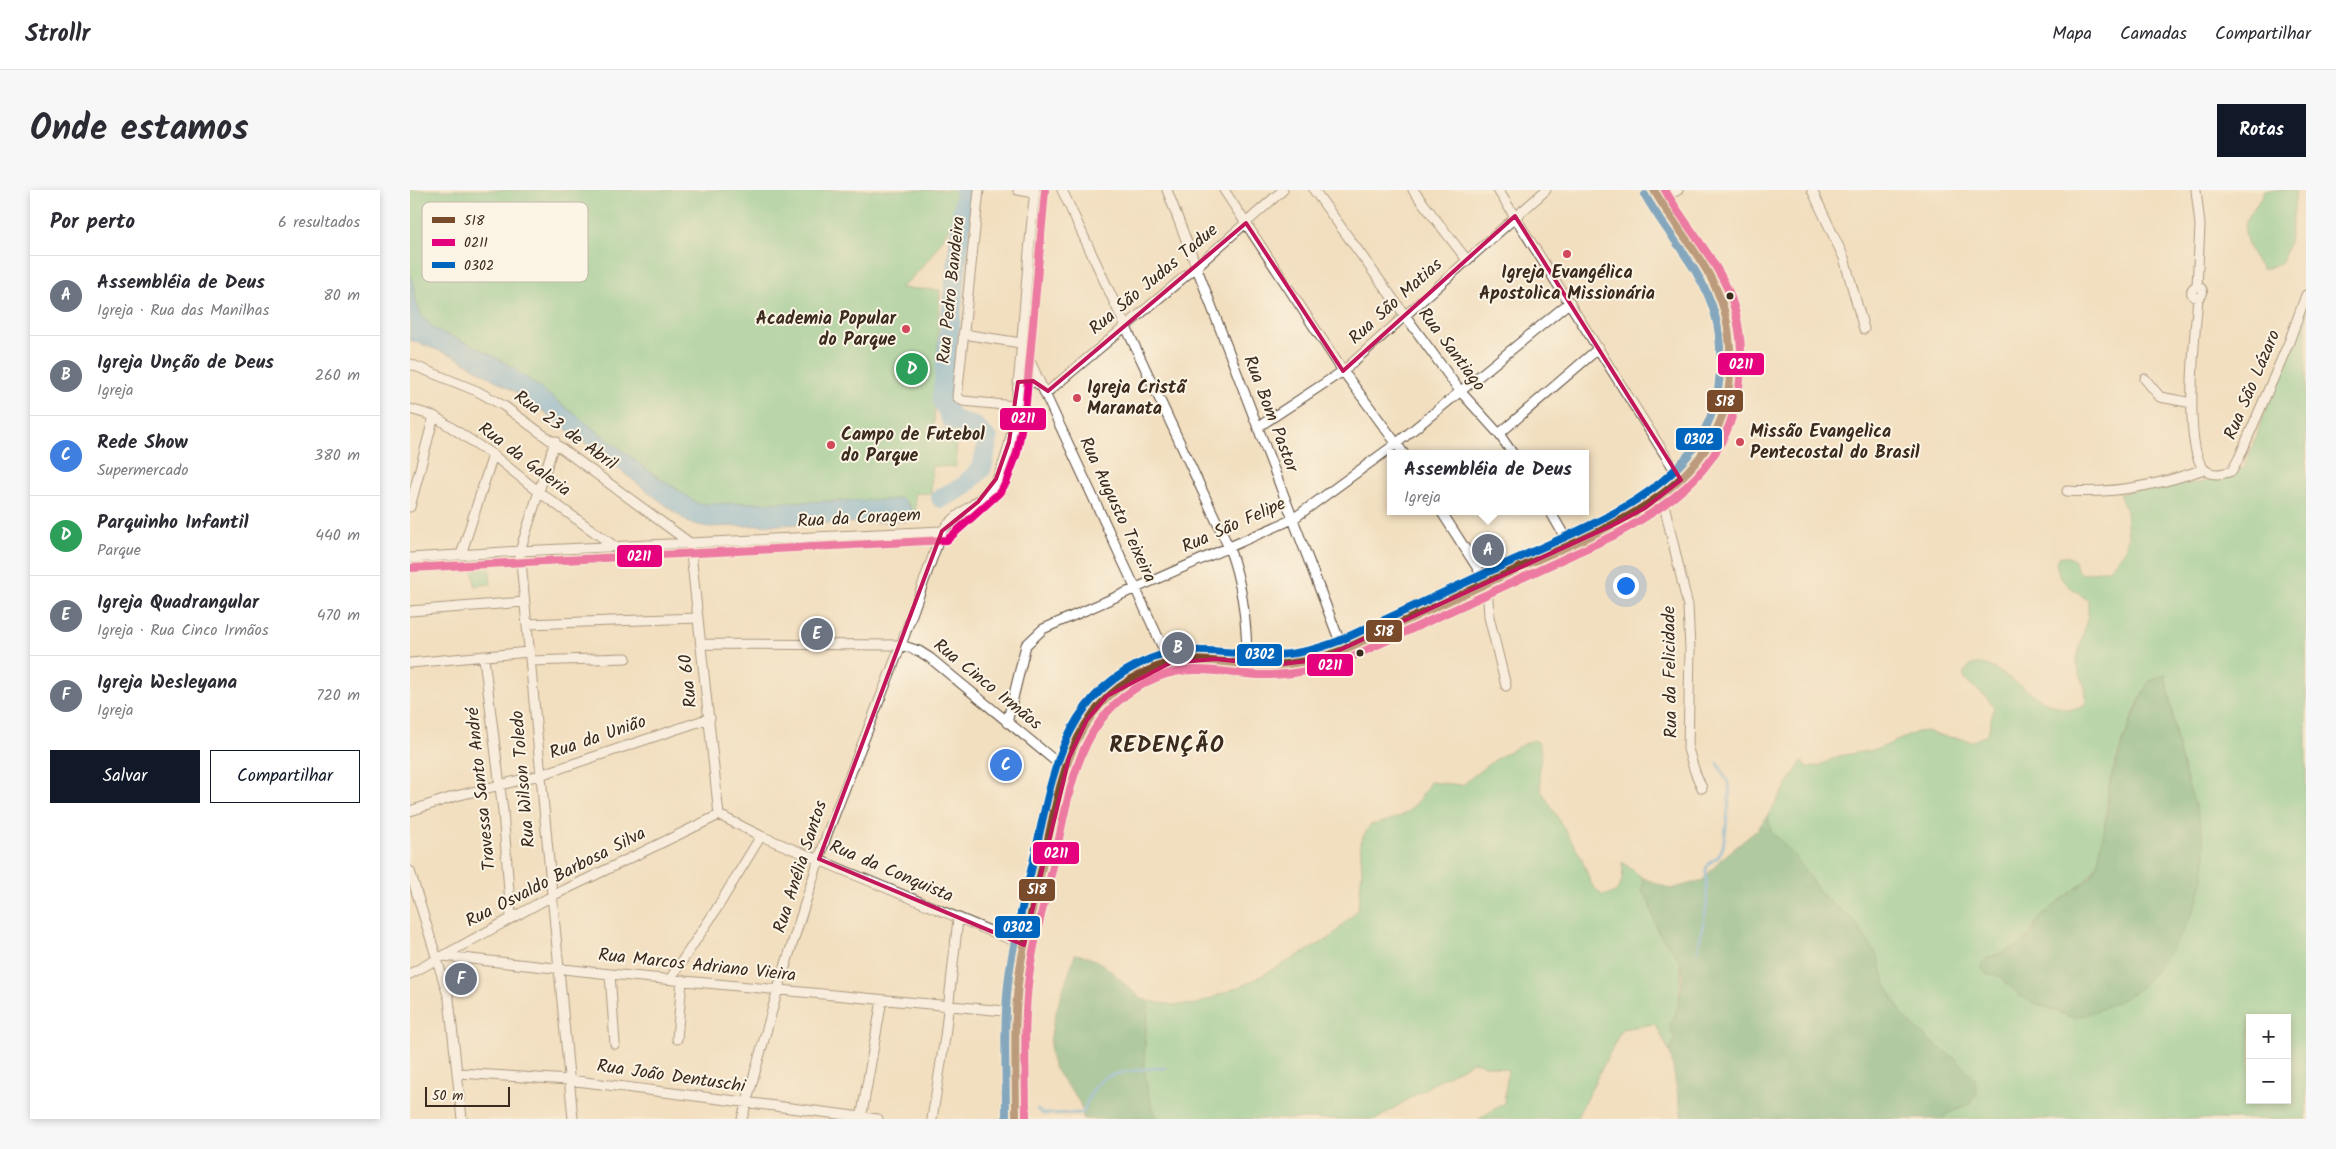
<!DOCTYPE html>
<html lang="pt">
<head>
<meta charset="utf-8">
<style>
	:root { --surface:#fff; --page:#f7f7f7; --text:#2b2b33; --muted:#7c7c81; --line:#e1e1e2; --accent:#111827 }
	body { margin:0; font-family:Kalam,sans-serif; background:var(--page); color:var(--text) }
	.controls { position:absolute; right:15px; bottom:15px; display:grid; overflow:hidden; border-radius:0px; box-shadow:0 2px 8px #0003 }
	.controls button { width:45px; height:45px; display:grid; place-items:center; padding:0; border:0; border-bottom:1px solid var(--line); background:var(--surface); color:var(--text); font:25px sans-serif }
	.scale { position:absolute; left:15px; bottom:12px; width:85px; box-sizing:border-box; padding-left:5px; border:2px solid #3b2a1e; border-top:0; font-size:14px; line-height:18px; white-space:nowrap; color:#3b2a1e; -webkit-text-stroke:4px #fcf5e5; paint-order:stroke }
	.you { position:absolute; left:1215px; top:395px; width:18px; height:18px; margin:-12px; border:4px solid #fff; border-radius:50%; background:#1a73e8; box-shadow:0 0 0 8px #1a73e833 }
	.badge { display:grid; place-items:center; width:32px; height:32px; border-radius:50%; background:var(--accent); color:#fff; font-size:16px; font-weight:700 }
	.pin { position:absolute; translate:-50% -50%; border:2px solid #fff; box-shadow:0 1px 5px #0006 }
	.popup { position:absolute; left:977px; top:260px; width:202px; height:65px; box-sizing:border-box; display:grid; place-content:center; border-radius:0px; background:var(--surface); filter:drop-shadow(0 1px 4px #0005); font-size:16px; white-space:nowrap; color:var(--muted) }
	.popup b { font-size:19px; color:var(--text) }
	.popup::after { content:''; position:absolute; left:50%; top:100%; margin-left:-10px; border:10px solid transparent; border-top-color:var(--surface) }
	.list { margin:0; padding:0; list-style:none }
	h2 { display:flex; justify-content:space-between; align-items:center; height:65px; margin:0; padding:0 20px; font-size:21px }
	h2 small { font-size:16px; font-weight:400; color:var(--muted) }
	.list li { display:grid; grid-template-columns:32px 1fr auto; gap:15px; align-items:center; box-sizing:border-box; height:80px; padding:0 20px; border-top:1px solid var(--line) }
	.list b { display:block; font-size:19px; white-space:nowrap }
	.list p { margin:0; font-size:16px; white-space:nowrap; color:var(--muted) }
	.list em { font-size:16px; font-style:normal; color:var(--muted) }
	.actions { display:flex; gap:10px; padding:15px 20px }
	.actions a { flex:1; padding:11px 0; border:1px solid var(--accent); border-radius:0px; text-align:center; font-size:18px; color:var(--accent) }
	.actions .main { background:var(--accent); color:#fff }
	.map { position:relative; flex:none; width:1896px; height:929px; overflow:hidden; border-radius:0px }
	header { display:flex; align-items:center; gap:30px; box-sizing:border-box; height:70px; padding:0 25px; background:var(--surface); border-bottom:1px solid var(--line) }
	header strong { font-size:24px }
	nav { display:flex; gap:28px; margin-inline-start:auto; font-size:18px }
	.intro { display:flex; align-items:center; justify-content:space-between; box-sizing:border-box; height:120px; padding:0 30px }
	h1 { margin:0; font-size:35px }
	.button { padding:12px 22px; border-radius:0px; background:var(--accent); color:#fff; font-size:18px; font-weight:700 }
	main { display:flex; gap:30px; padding:0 30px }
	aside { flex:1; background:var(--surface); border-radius:0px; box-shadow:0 2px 8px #0003 }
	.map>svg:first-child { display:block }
	.green { fill:#74cb90; stroke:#587a57; fill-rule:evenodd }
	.forest { fill:#5faf7a; stroke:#4d6c4c }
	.water { fill:#61acda; stroke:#4e6b7c }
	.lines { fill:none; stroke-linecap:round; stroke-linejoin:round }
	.stream { stroke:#61acda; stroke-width:3 }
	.river { stroke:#61acda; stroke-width:20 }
	.street-casing { stroke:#564536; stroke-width:11 }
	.secondary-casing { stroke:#564536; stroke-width:14 }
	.street { stroke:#fff; stroke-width:9 }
	.secondary { stroke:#fff; stroke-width:12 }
	.bus-1-casing { stroke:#fcf5e5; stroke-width:11 }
	.bus-2-casing { stroke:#fcf5e5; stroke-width:11 }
	.bus-3-casing { stroke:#fcf5e5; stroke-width:11 }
	.bus-1 { stroke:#7a4b2a; stroke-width:8 }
	.bus-2 { stroke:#e5007d; stroke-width:8 }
	.bus-3 { stroke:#0065bd; stroke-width:8 }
	.marked { fill:none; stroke:#c2185b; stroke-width:4; stroke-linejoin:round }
	.poi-dot { fill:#d1495b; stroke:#fcf5e5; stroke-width:2 }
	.bus-dot { fill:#3b2a1e; stroke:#fcf5e5; stroke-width:2 }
	.labels { text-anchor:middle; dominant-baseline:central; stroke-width:4; stroke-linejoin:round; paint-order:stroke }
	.poi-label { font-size:18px; font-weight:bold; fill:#3b2a1e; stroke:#fcf5e5; text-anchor:start }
	.street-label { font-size:18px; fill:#3b2a1e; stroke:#fcf5e5 }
	.district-label { font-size:22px; font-weight:bold; letter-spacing:1px; fill:#3b2a1e; stroke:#fcf5e5 }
	.key { fill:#fcf5e5; stroke:#c2b8a9; stroke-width:1 }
	.key-label { font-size:14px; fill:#3b2a1e }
	.line-badge { stroke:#fcf5e5; stroke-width:2 }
	.badge-label { font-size:14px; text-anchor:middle; font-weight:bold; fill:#fff }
</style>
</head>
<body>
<header>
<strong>Strollr</strong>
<nav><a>Mapa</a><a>Camadas</a><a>Compartilhar</a></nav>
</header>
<div class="intro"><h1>Onde estamos</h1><a class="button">Rotas</a></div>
<main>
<aside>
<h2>Por perto<small>6 resultados</small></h2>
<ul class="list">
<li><span class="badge" style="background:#6b7280">A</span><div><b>Assembléia de Deus</b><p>Igreja · Rua das Manilhas</p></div><em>80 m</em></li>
<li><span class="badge" style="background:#6b7280">B</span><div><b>Igreja Unção de Deus</b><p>Igreja</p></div><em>260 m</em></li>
<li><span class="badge" style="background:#3f7fe0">C</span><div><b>Rede Show</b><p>Supermercado</p></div><em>380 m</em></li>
<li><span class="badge" style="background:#2e9e5b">D</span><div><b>Parquinho Infantil</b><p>Parque</p></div><em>440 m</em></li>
<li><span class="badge" style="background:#6b7280">E</span><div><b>Igreja Quadrangular</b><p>Igreja · Rua Cinco Irmãos</p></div><em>470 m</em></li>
<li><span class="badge" style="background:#6b7280">F</span><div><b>Igreja Wesleyana</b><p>Igreja</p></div><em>720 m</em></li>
</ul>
<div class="actions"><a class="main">Salvar</a><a>Compartilhar</a></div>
</aside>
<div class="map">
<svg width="1896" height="929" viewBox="0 0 1896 929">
	<rect width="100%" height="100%" fill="#fcf5e5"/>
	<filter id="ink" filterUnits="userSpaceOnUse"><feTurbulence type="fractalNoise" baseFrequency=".02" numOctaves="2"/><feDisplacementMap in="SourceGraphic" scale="10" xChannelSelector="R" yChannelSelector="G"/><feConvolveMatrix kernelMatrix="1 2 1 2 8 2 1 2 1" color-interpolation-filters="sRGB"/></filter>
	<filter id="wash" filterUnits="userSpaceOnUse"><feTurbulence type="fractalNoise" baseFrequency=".0096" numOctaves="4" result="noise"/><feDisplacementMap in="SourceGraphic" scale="20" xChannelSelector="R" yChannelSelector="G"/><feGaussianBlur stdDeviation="1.12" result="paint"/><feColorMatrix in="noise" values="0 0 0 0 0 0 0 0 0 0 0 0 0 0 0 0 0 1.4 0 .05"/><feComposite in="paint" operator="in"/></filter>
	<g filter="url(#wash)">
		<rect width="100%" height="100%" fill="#f2dfc0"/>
		<path class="green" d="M 0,0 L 559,0 L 559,6 C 538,38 521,75 490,98 L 530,100 L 524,239 L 547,240 L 546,277 L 522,276 L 521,304 L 505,303 L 506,324 L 501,326 L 503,321 L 495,310 L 487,308 L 476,310 L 289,314 L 242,283 L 101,176 L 26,140 L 12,127 L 6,111 L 4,92 L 0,87 Z
			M 1854,0 L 1886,0 C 1883,25 1883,50 1871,73 L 1853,80 C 1844,70 1831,46 1836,32 C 1840,20 1851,12 1854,0 Z
			M 1896,112 L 1896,929 L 1534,929 L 1534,925 L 1559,914 L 1547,870 L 1521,852 L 1494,827 L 1476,795 L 1467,765 L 1444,731 L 1411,704 L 1382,663 L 1360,641 L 1358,625 L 1392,571 L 1397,577 L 1408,576 L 1429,566 L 1468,559 L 1507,542 L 1518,541 L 1527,545 L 1563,551 L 1578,544 L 1584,517 L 1575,506 L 1555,490 L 1553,484 C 1576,444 1632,537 1674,516 C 1681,497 1666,485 1667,468 L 1678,425 L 1678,411 C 1662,396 1648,395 1646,371 L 1650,366 L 1659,367 L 1665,371 L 1667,380 L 1672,384 L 1699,379 L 1714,362 L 1718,347 L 1716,321 L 1709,304 L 1746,294 L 1790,293 L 1834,278 ZM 1755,485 C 1762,514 1764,543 1772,572 C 1780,604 1790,634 1795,666 L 1663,828 C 1625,813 1601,805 1577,768 C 1586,765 1597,762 1605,758 C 1619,751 1621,739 1629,729 C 1646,711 1680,695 1688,672 C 1696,648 1695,621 1699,596 C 1701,582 1731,497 1741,491 C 1744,488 1751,487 1755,485 ZM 1840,828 L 1877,828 L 1877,910 L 1840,910 Z
			M 80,378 L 81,394 L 65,396 L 63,380 Z
			M 1124,550 L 1128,552 L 1132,564 L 1129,578 L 1131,600 L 1170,665 L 1182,695 L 1192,705 C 1212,705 1214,690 1212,672 L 1233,688 L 1232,702 L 1238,709 L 1248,743 L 1262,758 L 1271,773 L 1269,816 L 1264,830 L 1265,849 L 1260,862 L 1245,834 L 1212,839 L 1166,929 L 1069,929 L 1094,913 L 1098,880 L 1063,872 L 1024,893 L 967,929 L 747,929 C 727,881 736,859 738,811 L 764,815 L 787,814 L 840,792 L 920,748 L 948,719 L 952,681 L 950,652 L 960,635 C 996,627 1001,624 1020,592 L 1053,595 C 1076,574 1095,562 1124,550 Z"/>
		<path class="forest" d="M 1755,485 C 1762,515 1764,545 1772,574 C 1780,604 1795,635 1795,666 C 1795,676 1793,690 1791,700 C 1785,727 1746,788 1723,803 C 1704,815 1685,822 1664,828 L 1622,812 L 1609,805 L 1588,785 L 1576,784 L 1571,776 L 1577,768 L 1606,758 L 1621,745 L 1628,731 L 1644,715 L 1681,687 L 1688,672 L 1698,619 L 1699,596 L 1719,536 L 1737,495 L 1740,491 Z
			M 1358,625 L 1361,641 L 1382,663 L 1411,704 L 1444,731 L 1467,765 L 1476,795 L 1494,827 L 1521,852 L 1547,870 L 1565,889 L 1567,904 L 1559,914 L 1535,925 L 1534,929 L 1272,929 L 1260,862 L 1265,849 L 1259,835 C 1269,824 1276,787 1270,772 C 1266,760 1252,752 1248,741 C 1242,727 1243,713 1232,702 L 1233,688 L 1261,699 L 1293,690 L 1310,670 L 1347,640 Z
			M 665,764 C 702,769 709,797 738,811 C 736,859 727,881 747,929 L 673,929 C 675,908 648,891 642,872 C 633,846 657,791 665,764 Z"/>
		<path class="water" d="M 0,87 L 4,92 L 6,111 L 12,127 L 26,140 L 67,157 L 101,176 L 242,283 L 289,314 L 476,310 L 492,308 L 503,321 L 498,331 L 298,337 L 279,333 L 117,209 L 44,166 L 0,150 Z"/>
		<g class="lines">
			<path class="stream" d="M 1288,760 L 1297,714 L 1296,679 L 1299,673 L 1308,667 L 1313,657 L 1316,637 L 1320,602 L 1318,593 L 1308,573
				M 627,919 L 633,924 L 673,923 C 677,911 682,897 693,889 C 706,881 741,878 756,878"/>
			<path class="river" d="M 531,308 L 553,297 L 572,278 L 578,250 L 565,237 L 541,229 L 532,209 L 555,0"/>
		</g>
	</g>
	<g filter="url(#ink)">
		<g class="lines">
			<defs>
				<path id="street" d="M 569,0 L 547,207 L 553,211 L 605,216
					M 608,0 L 625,3
					M 652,0 L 819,358 C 833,395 837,433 837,472
					M 757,0 L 933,460
					M 814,0 L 933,181 L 994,264
					M 904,0 L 1050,201 L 1089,244 L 1103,264
					M 1003,0 L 1057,70
					M 1088,0 L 1271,290
					M 1402,0 L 1434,68 L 1454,139
					M 1786,0 L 1790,35 L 1787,97
					M 1249,10 L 1268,0
					M1781.5 102a5.5 5.5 0 1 1 11 0a5.5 5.5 0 1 1-11 0Z
					M 1788,108 C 1785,141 1773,254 1793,278 C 1801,287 1812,284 1822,281 L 1829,268 L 1879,152 L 1896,105
					M 553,144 L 611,153
					M 612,154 L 760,473
					M 0,174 L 67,201 L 94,216 L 280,353
					M 1735,189 L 1750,207 L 1782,213
					M 608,192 C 618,188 624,191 632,197
					M 635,204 L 786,77 L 873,0
					M 0,219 L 24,226 L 83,265 L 129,302 L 204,356
					M 848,237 L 933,181 L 1136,0
					M 1089,244 L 1189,158
					M 145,251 L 110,361 L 163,929
					M 1657,301 C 1704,304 1750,295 1794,279
					M 1252,306 L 1278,416 L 1280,460 L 1278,559 L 1285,582 L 1292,598
					M 0,317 L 24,226
					M 1031,321 L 1077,393 L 1079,427 L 1096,496
					M 1140,321 L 1160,356
					M 280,354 L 309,625
					M 51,365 L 83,265
					M 0,368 L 110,361 L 532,341
					M 0,421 L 114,412
					M 117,434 L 288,428
					M 291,454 L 491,455 L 509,461 L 520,468 L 655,579
					M 74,468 L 93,621 L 101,727
					M 120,471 L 216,468
					M 0,473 L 119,462
					M 597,533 L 616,455 L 633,439 L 883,329 L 987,253 L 1160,112
					M 0,621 L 46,606 L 130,585 L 300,528
					M 309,625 L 351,646 L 614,755
					M 0,681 L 39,809 L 52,929
					M 33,766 L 200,784 L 605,822
					M 0,784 L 142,706 L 309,625
					M 200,784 L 205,854
					M 260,789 L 304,723 L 351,646
					M 267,849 L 272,790
					M 49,883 L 159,890 L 468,929
					M 332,929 L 368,799 L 417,644 L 491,455 L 532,341 C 548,320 574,313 587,289 C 605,253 607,202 611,163 C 615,109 619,54 625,0
					M 451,929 L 472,810
					M 522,929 L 535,847 L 548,729"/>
				<path id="secondary" d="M 606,929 C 606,881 603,833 609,785 C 615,743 627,702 636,660 C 646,617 651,568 677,531 C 693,506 717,490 744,478 C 787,461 821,476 864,475 C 889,475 910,469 933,460 L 1201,336 C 1270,299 1324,255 1321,169 C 1321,145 1316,117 1305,96 C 1287,62 1261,33 1244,0"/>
			</defs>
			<use href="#street" class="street-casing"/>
			<use href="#secondary" class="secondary-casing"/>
			<use href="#street" class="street"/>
			<use href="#secondary" class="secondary"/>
			<defs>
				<path id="bus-1" d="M 606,929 C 606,881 603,833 609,786 C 614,746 626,707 634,668 C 651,591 660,511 744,478 C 778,464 813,473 848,475 C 878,476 905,471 933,460 C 992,432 1052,405 1111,377 C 1199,337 1315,297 1320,184 C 1321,162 1320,141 1314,120 C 1302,76 1266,40 1244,0"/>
				<path id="bus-2" d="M 1,378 L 537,350 L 589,303 L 596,293 L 607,263 L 616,212 L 635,1
					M 616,929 C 616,881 613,833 619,786 C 624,746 636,707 645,668 C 661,595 669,518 748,487 C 781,474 815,483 849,485 C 880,486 908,480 937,469 L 1205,345 C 1277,305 1326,265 1331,178 C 1332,152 1328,124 1318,100 C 1302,64 1274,34 1255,0"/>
				<path id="bus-3" d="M 596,929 C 596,881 593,833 599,786 C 604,744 616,704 625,664 C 643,583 653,504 740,469 C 780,453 821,465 863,465 C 886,465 908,459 929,451 C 987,424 1046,397 1104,370 C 1190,330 1305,293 1310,181 C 1311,162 1310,143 1305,125 C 1293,80 1257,45 1235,5"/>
			</defs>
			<use href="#bus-1" class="bus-1-casing"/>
			<use href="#bus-2" class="bus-2-casing"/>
			<use href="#bus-3" class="bus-3-casing"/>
			<use href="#bus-1" class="bus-1"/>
			<use href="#bus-2" class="bus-2"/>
			<use href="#bus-3" class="bus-3"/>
		</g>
	</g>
	<path d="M0 0H1896V929H0ZM 1105,26 L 1271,290 L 1235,318 L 1201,336 L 908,470 L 862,475 L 805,469 L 760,473 L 697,506 L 677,530 L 659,568 L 614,755 L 409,669 L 532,341 L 568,312 L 586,289 L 599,252 L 608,192 L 623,191 L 638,201 L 836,33 L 933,181 Z" fill="#f2dfc0" fill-opacity=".55" fill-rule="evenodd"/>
	<path class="marked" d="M 1105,26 L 1271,290 L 1235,318 L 1201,336 L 908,470 L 862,475 L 805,469 L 760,473 L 697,506 L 677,530 L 659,568 L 614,755 L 409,669 L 532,341 L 568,312 L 586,289 L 599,252 L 608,192 L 623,191 L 638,201 L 836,33 L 933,181 Z"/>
	<g class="poi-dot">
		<circle cx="1157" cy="64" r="5"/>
		<circle cx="496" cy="139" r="5"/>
		<circle cx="667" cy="208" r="5"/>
		<circle cx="1330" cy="252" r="5"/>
		<circle cx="421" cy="255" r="5"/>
	</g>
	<g class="bus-dot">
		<circle cx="1320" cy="106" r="4.5"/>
		<circle cx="950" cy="463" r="4.5"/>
	</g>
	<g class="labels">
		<g class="poi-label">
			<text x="1157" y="83" text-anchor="middle">Igreja Evangélica<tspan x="1157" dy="21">Apostolica Missionária</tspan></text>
			<text x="486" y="129" text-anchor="end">Academia Popular<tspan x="486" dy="21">do Parque</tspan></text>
			<text x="677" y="198">Igreja Cristã<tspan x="677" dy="21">Maranata</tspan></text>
			<text x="1340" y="242">Missão Evangelica<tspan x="1340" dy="21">Pentecostal do Brasil</tspan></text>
			<text x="431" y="245">Campo de Futebol<tspan x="431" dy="21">do Parque</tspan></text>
		</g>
		<g class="street-label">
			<text transform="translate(744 90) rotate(-40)">Rua São Judas Tadue</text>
			<text transform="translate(542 100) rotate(-84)">Rua Pedro Bandeira</text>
			<text transform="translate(986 112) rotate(-42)">Rua São Matias</text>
			<text transform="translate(1041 160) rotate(53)">Rua Santiago</text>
			<text transform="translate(1843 195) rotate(-67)">Rua São Lázaro</text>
			<text transform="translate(860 224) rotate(69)">Rua Bom Pastor</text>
			<text transform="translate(155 241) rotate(36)">Rua 23 de Abril</text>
			<text transform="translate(114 270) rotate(37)">Rua da Galeria</text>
			<text transform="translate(707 320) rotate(65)">Rua Augusto Teixeira</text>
			<text transform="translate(449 329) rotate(-3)">Rua da Coragem</text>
			<text transform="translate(824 336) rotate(-24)">Rua São Felipe</text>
			<text transform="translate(1261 482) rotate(-91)">Rua da Felicidade</text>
			<text transform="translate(279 491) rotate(-96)">Rua 60</text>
			<text transform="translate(577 495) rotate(39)">Rua Cinco Irmãos</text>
			<text transform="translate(188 548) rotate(-19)">Rua da União</text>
			<text transform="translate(114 589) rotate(-95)">Rua Wilson Toledo</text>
			<text transform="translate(72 599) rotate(-96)">Travessa Santo André</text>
			<text transform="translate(391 677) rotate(-72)">Rua Anélia Santos</text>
			<text transform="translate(481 682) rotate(23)">Rua da Conquista</text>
			<text transform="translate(146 688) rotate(-27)">Rua Osvaldo Barbosa Silva</text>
			<text transform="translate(287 776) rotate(6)">Rua Marcos Adriano Vieira</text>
			<text transform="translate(261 887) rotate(8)">Rua João Dentuschi</text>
		</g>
		<g class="district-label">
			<text x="757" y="556">REDENÇÃO</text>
		</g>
	</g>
	<rect x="12" y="12" width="166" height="80" rx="8" class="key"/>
	<rect x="22" y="27" width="23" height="6" fill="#7a4b2a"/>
	<rect x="22" y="49" width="23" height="7" fill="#e5007d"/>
	<rect x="22" y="72" width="23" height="6" fill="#0065bd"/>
	<g class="key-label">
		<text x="54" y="35">518</text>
		<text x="54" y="57">0211</text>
		<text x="54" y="80">0302</text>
	</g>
	<g class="line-badge">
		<rect x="1307" y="162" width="48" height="24" rx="5" fill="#e5007d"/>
		<rect x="1296" y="199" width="38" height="24" rx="5" fill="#7a4b2a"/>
		<rect x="589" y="217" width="48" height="24" rx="5" fill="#e5007d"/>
		<rect x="1265" y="237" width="48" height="24" rx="5" fill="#0065bd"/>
		<rect x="206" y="354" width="47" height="24" rx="5" fill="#e5007d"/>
		<rect x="955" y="429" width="38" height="24" rx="5" fill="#7a4b2a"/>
		<rect x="826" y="453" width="47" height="24" rx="5" fill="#0065bd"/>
		<rect x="896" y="463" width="48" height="24" rx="5" fill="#e5007d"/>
		<rect x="622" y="651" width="48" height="24" rx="5" fill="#e5007d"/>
		<rect x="608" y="688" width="38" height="24" rx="5" fill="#7a4b2a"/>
		<rect x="584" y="725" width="47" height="24" rx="5" fill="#0065bd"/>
	</g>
	<g class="badge-label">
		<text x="1331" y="179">0211</text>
		<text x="1315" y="216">518</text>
		<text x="613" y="233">0211</text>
		<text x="1289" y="254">0302</text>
		<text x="229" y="371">0211</text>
		<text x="974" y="446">518</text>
		<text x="850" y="469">0302</text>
		<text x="920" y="480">0211</text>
		<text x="646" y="668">0211</text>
		<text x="627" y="704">518</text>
		<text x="608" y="742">0302</text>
	</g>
</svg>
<div class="controls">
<button>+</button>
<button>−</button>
</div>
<div class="scale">50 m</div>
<div class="you"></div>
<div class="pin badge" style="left:1078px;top:360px;background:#6b7280">A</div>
<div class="popup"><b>Assembléia de Deus</b>Igreja</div>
<div class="pin badge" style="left:768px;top:458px;background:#6b7280">B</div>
<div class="pin badge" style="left:596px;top:575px;background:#3f7fe0">C</div>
<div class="pin badge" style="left:502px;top:179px;background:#2e9e5b">D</div>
<div class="pin badge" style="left:407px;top:444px;background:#6b7280">E</div>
<div class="pin badge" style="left:51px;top:789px;background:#6b7280">F</div>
</div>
</main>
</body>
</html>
